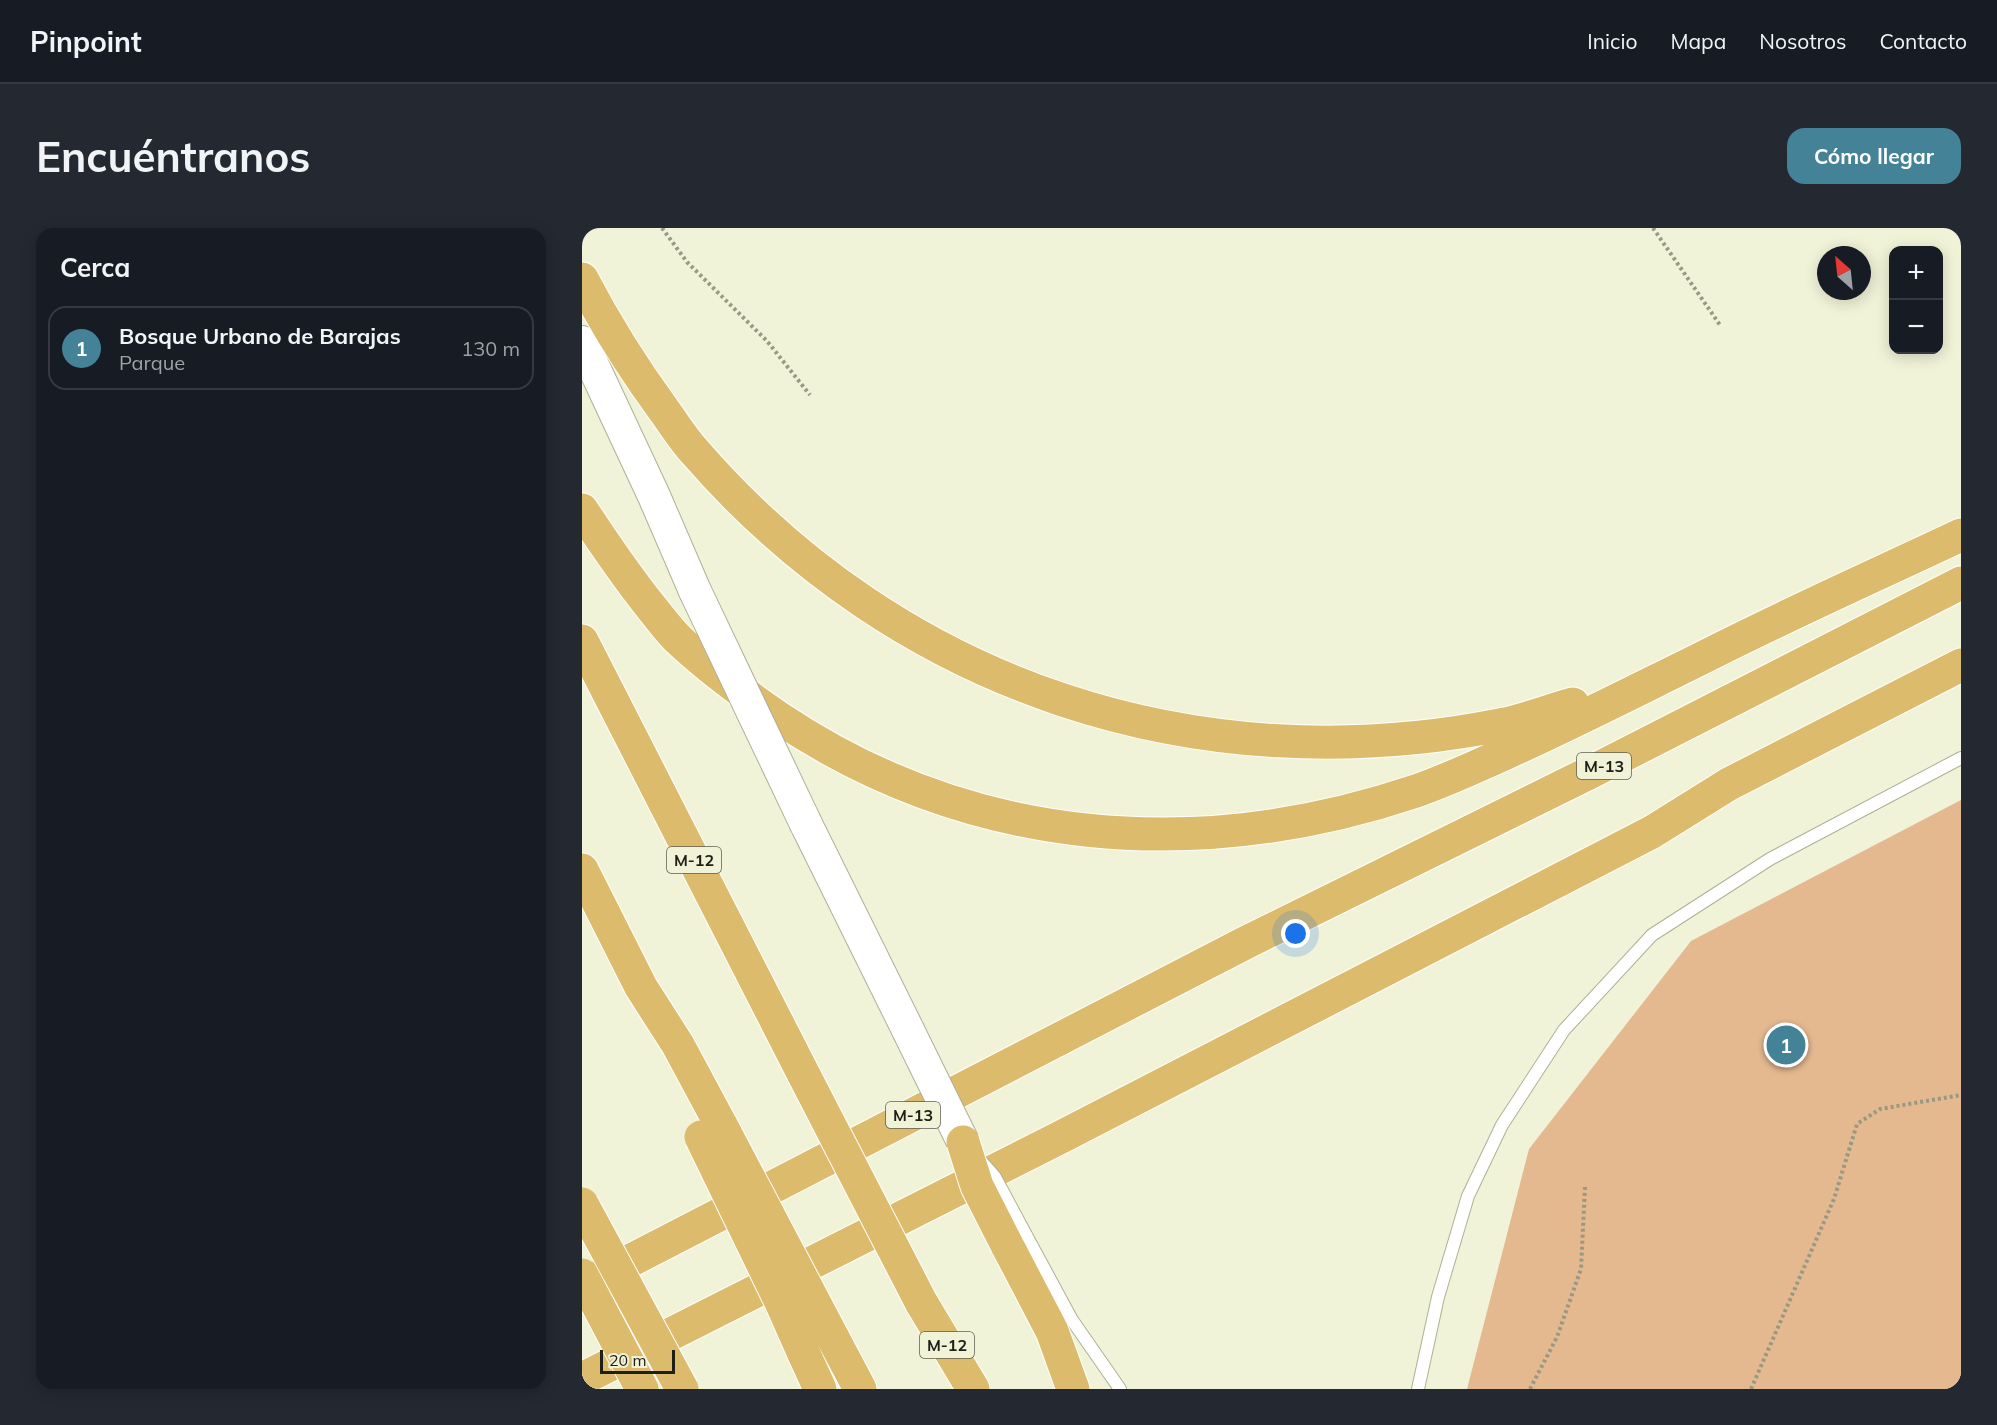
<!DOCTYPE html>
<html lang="es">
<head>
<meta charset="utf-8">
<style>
	:root { --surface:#171b24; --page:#242831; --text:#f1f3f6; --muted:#9ea1a6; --line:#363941; --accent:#438297 }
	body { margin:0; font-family:Mulish,sans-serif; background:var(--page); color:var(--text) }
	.controls { position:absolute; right:18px; top:18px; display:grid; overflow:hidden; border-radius:12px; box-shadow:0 3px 15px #0003 }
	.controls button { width:54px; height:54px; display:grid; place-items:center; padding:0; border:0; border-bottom:2px solid var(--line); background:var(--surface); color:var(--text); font:30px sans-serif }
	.compass { position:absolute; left:1235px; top:18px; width:54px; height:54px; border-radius:50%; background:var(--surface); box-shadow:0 3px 15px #0003; rotate:333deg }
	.scale { position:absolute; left:18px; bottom:15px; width:75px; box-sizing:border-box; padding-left:6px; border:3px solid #1e1f15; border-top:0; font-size:16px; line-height:21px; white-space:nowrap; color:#1e1f15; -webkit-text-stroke:4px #f1f3d8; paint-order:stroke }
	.you { position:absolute; left:714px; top:706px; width:21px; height:21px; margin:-15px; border:4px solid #fff; border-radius:50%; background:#1a73e8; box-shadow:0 0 0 9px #1a73e833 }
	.badge { display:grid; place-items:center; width:39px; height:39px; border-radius:50%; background:var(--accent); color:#fff; font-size:20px; font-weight:700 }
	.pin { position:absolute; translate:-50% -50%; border:3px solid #fff; box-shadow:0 2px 6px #0006 }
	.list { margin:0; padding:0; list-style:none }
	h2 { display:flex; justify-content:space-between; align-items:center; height:78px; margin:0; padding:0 24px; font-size:26px }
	h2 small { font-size:20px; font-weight:400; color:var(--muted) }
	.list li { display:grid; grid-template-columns:39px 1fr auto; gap:18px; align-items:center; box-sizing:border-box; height:84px; margin:0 12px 12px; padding:0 12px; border:2px solid var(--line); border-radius:18px }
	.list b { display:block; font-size:22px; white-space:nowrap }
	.list p { margin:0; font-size:20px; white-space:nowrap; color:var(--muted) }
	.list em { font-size:20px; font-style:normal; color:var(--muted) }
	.map { position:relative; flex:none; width:1379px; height:1161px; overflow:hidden; border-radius:18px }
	header { display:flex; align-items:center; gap:36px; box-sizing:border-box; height:84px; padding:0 30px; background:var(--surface); border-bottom:2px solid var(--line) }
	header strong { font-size:28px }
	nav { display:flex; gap:33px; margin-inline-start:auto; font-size:21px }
	.intro { display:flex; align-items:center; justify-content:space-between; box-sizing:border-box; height:144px; padding:0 36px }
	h1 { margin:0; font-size:42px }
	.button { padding:15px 27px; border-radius:18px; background:var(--accent); color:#fff; font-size:21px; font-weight:700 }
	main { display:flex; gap:36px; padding:0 36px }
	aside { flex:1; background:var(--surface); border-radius:18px; box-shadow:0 3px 15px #0003 }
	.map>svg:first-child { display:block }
	.green { fill:#e4b990 }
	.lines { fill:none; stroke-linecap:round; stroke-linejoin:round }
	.service-casing { stroke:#aeb097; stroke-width:14 }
	.tertiary-casing { stroke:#aeb097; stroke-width:34 }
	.motorway-casing { stroke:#fff; stroke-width:35 }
	.path { stroke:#979985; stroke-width:4; stroke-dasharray:3 3; stroke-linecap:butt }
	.service { stroke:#fff; stroke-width:12 }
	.tertiary { stroke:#fff; stroke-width:32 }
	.motorway { stroke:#dcbb6c; stroke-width:33 }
	.service-bridge-casing { stroke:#aeb097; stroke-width:14; stroke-linecap:butt }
	.tertiary-bridge-casing { stroke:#aeb097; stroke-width:34; stroke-linecap:butt }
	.motorway-bridge-casing { stroke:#fff; stroke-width:35; stroke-linecap:butt }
	.service-bridge { stroke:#fff; stroke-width:12 }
	.tertiary-bridge { stroke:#fff; stroke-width:32 }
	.motorway-bridge { stroke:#dcbb6c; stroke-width:33 }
	.labels { text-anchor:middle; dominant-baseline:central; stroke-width:6; stroke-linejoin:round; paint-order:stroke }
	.shield { fill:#f1f3d8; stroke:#5d5f50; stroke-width:1.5 }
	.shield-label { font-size:16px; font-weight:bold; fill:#1e1f15 }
</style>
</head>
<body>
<header>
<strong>Pinpoint</strong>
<nav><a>Inicio</a><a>Mapa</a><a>Nosotros</a><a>Contacto</a></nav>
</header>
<div class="intro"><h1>Encuéntranos</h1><a class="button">Cómo llegar</a></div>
<main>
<aside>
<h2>Cerca<small></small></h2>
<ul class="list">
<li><span class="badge">1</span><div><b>Bosque Urbano de Barajas</b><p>Parque</p></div><em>130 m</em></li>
</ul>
</aside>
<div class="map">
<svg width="1379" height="1161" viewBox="0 0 1379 1161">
	<rect width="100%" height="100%" fill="#f1f3d8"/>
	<path class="green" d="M 1379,572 L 1379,1161 L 885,1161 L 947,921 L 1109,713 Z"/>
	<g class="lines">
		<defs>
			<path id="service" d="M 444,1007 L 490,1092 L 538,1161
				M 836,1161 L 856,1069 L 886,968 L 920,897 L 982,802 L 1070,707 L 1188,631 L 1379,530"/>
			<path id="tertiary" d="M 0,114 L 72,268 L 113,363
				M 224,596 L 326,802"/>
			<path id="motorway" d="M 0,51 C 24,97 51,140 81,181 C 92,196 101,211 113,224 C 318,460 617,558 923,496 C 946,491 969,482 991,476
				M 0,282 C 23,317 46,351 73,384 C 81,394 89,405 98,413 C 129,442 162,466 197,490 C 390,619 616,636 834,563 C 868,551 902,535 935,520 C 996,492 1057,461 1118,431 C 1204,387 1292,348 1379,307
				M 0,413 L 224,851
				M 0,642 L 59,759 L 96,817 L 140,899
				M 425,1017 L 470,1103 L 491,1161
				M 9,1053 L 663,715 L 1009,544 L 1379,355
				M 339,1074 L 391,1161
				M 251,1110 L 278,1161
				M 222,1126 L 238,1161
				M 0,1151 L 479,909 L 1070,604 L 1147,556 L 1379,437"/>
		</defs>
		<use href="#service" class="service-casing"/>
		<use href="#tertiary" class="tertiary-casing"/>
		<use href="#motorway" class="motorway-casing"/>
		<path class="path" d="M 80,0 L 105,34 L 185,113 L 228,167
			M 1071,0 L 1138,97
			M 948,1161 L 975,1109 L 999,1041 L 1003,959
			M 1169,1161 L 1252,971 L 1275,896 L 1298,881 L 1379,867"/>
		<use href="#service" class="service"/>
		<use href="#tertiary" class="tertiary"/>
		<use href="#motorway" class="motorway"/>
		<defs>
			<path id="service-bridge" d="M 398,932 L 413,949 L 444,1007"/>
			<path id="tertiary-bridge" d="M 113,363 L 224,596
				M 326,802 L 381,914"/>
			<path id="motorway-bridge" d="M 224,851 L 339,1074
				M 140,899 L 251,1110
				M 119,909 L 199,1074 L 222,1126
				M 381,914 L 395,958 L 425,1017
				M 0,976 L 100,1161
				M 0,1047 L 60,1161"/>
		</defs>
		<use href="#service-bridge" class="service-bridge-casing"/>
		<use href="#tertiary-bridge" class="tertiary-bridge-casing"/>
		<use href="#motorway-bridge" class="motorway-bridge-casing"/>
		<use href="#service-bridge" class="service-bridge"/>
		<use href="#tertiary-bridge" class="tertiary-bridge"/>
		<use href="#motorway-bridge" class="motorway-bridge"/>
	</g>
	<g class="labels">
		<g class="shield">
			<rect x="995" y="525" width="54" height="26" rx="4.5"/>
			<rect x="85" y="619" width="54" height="26" rx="4.5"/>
			<rect x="304" y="874" width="54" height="26" rx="4.5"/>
			<rect x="338" y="1104" width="54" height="26" rx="4.5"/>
		</g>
		<g class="shield-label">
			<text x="1022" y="538">M-13</text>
			<text x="112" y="632">M-12</text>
			<text x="331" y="887">M-13</text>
			<text x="365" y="1117">M-12</text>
		</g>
	</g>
</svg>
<div class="controls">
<button>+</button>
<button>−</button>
</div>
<svg class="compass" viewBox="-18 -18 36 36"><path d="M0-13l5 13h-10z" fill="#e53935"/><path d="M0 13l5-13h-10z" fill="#9ea1a6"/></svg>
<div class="scale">20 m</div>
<div class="you"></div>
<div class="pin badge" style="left:1204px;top:817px">1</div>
</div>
</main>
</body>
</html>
